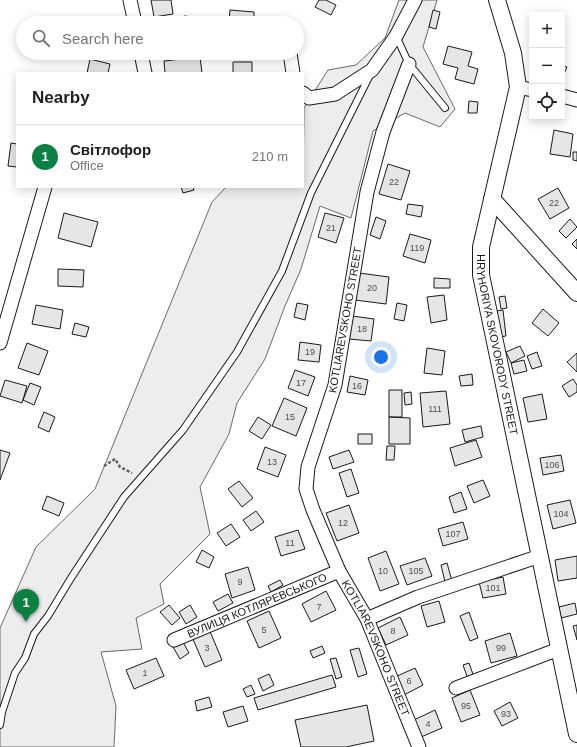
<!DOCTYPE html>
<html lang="en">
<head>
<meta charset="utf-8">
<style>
	:root { --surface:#fff; --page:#f2f2f2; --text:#202124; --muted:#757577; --line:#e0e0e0; --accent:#0b8043 }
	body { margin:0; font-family:Arial,sans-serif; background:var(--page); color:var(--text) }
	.controls { position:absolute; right:12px; top:12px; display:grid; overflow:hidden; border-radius:0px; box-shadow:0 2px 10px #0003 }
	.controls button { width:36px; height:36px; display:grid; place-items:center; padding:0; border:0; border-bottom:1px solid var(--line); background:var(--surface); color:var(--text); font:20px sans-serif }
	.you { position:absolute; left:381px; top:357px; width:14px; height:14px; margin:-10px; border:3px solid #fff; border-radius:50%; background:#1a73e8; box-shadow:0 0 0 6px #1a73e833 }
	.badge { display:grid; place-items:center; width:26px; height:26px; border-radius:50%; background:var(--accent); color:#fff; font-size:13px; font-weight:700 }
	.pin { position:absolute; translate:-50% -33px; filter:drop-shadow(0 1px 2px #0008) }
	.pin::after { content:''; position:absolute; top:21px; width:14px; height:12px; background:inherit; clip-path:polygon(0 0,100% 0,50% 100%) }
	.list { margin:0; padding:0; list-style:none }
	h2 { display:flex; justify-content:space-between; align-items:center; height:52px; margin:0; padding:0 16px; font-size:17px }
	h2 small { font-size:13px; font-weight:400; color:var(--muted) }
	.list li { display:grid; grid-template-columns:26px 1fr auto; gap:12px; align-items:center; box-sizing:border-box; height:64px; padding:0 16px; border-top:1px solid var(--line) }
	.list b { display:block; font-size:15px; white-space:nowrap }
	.list p { margin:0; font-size:13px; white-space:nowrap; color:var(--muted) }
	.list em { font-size:13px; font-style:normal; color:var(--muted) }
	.icon { flex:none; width:22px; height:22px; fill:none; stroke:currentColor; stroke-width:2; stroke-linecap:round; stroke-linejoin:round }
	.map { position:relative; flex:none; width:577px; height:747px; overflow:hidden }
	.search { position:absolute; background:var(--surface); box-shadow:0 2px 10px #0003; left:16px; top:16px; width:288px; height:44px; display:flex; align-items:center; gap:10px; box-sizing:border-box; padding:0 14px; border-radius:22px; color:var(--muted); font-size:15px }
	.panel { position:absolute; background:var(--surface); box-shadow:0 2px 10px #0003; left:16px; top:72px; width:288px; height:116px; border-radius:0px }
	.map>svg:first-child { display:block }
	.built { fill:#ededed; stroke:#6a6a6a }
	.building { fill:#e6e6e6; stroke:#1a1a1a }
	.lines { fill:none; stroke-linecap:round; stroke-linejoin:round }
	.service-casing { stroke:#1a1a1a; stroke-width:8 }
	.minor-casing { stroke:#1a1a1a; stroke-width:15 }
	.tertiary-casing { stroke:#1a1a1a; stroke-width:18 }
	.path { stroke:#5f5f5f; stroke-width:2.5; stroke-dasharray:3 2; stroke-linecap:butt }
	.service { stroke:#fff; stroke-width:6 }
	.minor { stroke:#fff; stroke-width:13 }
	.tertiary { stroke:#fff; stroke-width:16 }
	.labels { text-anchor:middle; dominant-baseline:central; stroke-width:3; stroke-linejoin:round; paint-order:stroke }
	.number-label { font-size:9px; fill:#4d4d4d }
	.street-label { font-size:11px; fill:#1a1a1a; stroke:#fff }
</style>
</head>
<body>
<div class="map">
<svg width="577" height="747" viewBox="0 0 577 747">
	<rect width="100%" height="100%" fill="#fff"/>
	<path class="built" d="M 399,0 L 437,0 L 423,47 L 455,109 L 440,127 L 405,113 L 373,131 L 351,218 L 320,206 L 301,269 L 285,306 L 265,359 L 237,403 L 229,434 L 200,487 L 210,534 L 160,584 L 164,604 L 136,618 L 142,649 L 101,652 L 116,706 L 114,747 L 0,747 L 0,628 L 36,547 L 95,489 L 212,202 L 226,187 L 303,187 L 304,108 L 328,70 L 356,65 L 385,38 Z"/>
	<path class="building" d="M 151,0 L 171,0 L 173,14 L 154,17 Z
		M 319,0 L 326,0 L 336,5 L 331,15 L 315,7 Z
		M 230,10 L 254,12 L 254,23 L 229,23 Z
		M 433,10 L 440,12 L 436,29 L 429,27 Z
		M 184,16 L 194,17 L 193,23 L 183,23 Z
		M 79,17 L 106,18 L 106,23 L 78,23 Z
		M 448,46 L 472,52 L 468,66 L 478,69 L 474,84 L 455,79 L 458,68 L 443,64 Z
		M 200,57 L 202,73 L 165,73 L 164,61 Z
		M 90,59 L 110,64 L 108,73 L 87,73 Z
		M 233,62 L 252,62 L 252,73 L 233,73 Z
		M 562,65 L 567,67 L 563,76 L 562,76 Z
		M 469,101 L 478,102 L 477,113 L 468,113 Z
		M 554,130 L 573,134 L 570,157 L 550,154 Z
		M 11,143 L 17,144 L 17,167 L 8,166 Z
		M 573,152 L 577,152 L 577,161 L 573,160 Z
		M 388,164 L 410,171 L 401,200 L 379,194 Z
		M 181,187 L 193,187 L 194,190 L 183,193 Z
		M 558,188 L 569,208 L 550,219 L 538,199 Z
		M 408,204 L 423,206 L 421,217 L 406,214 Z
		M 64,213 L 98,222 L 91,247 L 58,238 Z
		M 325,213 L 344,218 L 336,243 L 318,237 Z
		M 376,217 L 386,221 L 380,239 L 370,235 Z
		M 570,219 L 577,227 L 566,238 L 559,231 Z
		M 410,234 L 431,240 L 425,263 L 403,256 Z
		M 577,239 L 577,249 L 572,244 Z
		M 58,269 L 84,270 L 83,287 L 58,286 Z
		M 359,273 L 389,277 L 386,304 L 355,300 Z
		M 434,278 L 450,279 L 450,288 L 434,288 Z
		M 444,295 L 447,320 L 431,323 L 427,297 Z
		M 505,296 L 507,308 L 501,309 L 499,297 Z
		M 297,303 L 308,305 L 305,320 L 294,317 Z
		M 397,303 L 407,305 L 404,321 L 394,319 Z
		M 36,305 L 63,310 L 60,329 L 32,324 Z
		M 543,309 L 559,323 L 548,336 L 532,323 Z
		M 503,310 L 506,336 L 499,337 L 496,311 Z
		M 352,316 L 374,319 L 371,341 L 349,339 Z
		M 75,323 L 89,327 L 86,337 L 72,334 Z
		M 300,342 L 321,345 L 319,362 L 298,360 Z
		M 27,343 L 48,351 L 39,375 L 18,368 Z
		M 520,346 L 525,356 L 511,363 L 506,352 Z
		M 427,348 L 445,351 L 442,375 L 424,373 Z
		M 537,352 L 542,366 L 532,369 L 527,356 Z
		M 577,353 L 577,372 L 567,362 Z
		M 524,360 L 527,371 L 514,374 L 511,363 Z
		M 295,370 L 315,377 L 308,396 L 288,388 Z
		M 472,374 L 473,385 L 461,386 L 459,376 Z
		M 350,376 L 368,380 L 365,395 L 347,392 Z
		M 573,379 L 577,385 L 577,392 L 569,397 L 562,386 Z
		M 5,380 L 27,386 L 22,403 L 0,396 Z
		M 30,383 L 41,387 L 34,405 L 23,400 Z
		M 389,390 L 402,390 L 402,417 L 389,417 Z
		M 446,391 L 450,424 L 423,427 L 420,393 Z
		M 411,392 L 412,404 L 405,405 L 404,393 Z
		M 542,394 L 547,419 L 528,422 L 523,398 Z
		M 284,398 L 307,408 L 296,436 L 272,426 Z
		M 44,412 L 55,417 L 49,432 L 38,427 Z
		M 258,417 L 271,425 L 262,439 L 249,431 Z
		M 389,417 L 410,418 L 410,444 L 389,444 Z
		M 481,426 L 483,437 L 465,442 L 462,430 Z
		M 358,434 L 372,434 L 372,444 L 358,444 Z
		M 476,440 L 482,457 L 455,466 L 450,448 Z
		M 387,446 L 395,446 L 394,460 L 386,460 Z
		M 265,447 L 286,455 L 278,477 L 257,469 Z
		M 0,450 L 10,453 L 0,480 Z
		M 349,450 L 354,462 L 333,469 L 329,457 Z
		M 561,455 L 564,471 L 543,475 L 540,458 Z
		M 351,469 L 359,493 L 347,497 L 339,473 Z
		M 483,480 L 490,496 L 474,503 L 467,486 Z
		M 239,481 L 253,498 L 242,507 L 228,489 Z
		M 461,492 L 467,509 L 454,513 L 449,497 Z
		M 47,496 L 64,503 L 59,516 L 42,509 Z
		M 570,500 L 576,523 L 553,529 L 547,505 Z
		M 349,505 L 359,533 L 337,541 L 326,513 Z
		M 256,511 L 264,522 L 251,531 L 243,520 Z
		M 463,522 L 468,539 L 443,546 L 438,529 Z
		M 231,524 L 240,537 L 226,546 L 217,533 Z
		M 298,530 L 305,549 L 281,556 L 275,537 Z
		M 202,550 L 214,557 L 209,568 L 196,562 Z
		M 386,551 L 399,584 L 380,591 L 368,558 Z
		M 577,556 L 577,578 L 558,581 L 555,560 Z
		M 425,558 L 432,576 L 407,585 L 400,566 Z
		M 447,563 L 452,581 L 445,582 L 441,565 Z
		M 248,567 L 255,590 L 232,598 L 225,574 Z
		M 503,577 L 506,594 L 483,598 L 479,582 Z
		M 280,580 L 283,585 L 271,592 L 268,586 Z
		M 326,591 L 336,610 L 311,622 L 302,604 Z
		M 228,594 L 233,603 L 218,611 L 213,602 Z
		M 439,601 L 445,622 L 427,627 L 421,606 Z
		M 575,603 L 577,614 L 561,618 L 559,607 Z
		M 169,605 L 180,618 L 172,625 L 160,612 Z
		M 190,605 L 197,617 L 186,624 L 179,612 Z
		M 269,611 L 281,638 L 259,648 L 247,621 Z
		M 469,612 L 478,638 L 470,641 L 460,616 Z
		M 400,617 L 408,635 L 386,645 L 378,628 Z
		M 577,625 L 577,640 L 573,626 Z
		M 209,629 L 222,660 L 205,667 L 192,637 Z
		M 510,633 L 517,656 L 491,663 L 485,641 Z
		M 183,642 L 189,653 L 180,659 L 173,647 Z
		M 322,646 L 325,653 L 313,658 L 310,651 Z
		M 359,648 L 367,674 L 358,677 L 350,650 Z
		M 156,658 L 164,676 L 134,689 L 126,670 Z
		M 336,658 L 342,677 L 336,679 L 330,659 Z
		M 469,663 L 474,677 L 468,679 L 463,665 Z
		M 415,668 L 423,685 L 404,695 L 395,677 Z
		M 269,674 L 274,685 L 263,691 L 258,679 Z
		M 332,675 L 336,687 L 258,710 L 254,698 Z
		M 251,685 L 255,694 L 247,697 L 243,689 Z
		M 470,690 L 480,715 L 461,722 L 452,698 Z
		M 209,697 L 212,707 L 197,711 L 195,701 Z
		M 510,702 L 518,718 L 502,726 L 494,711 Z
		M 367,705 L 374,741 L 346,747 L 301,747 L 295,720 Z
		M 243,706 L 248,721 L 228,727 L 223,712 Z
		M 435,710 L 442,728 L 421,737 L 414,720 Z"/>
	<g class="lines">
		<defs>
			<path id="service" d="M 396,36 L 409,64 L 445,108
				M 0,725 L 2,712 L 15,673 L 25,658 L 34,634 L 48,616 L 71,578 L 124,497 L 183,430 L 237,352 L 282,271 L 311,193 L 370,75"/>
			<g id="minor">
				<path d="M 130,0 L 135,23"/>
				<path d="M 141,53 L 145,73"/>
				<path d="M 290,53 L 293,73"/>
				<path id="s1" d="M 409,64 L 383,132 L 367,192 L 335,385 L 308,467 L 306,489 L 313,510 L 339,571 L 367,619 L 419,747"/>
				<path d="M 518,87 L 532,90"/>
				<path d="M 303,93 L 309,98 L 335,94 L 372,70 L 396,36 L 415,0"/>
				<path d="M 562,96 L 577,100"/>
				<path d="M 0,343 L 45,187"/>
				<path d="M 367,619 L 418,597 L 540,556"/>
				<path id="s2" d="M 174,640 L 339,571"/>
				<path d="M 456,688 L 559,649"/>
			</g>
			<g id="tertiary">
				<path id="s3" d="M 497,0 L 513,53 L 518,87 L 481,247 L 481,275 L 577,734"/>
				<path d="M 492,199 L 577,293"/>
			</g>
		</defs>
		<use href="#service" class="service-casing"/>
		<use href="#minor" class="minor-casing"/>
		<use href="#tertiary" class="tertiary-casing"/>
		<path class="path" d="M 104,466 L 115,459 L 120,467 L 132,473"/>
		<use href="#service" class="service"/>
		<use href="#minor" class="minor"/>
		<use href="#tertiary" class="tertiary"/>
	</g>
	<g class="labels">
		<g class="number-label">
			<text x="394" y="182">22</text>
			<text x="554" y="203">22</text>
			<text x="331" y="228">21</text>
			<text x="417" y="248">119</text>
			<text x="372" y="288">20</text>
			<text x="362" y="329">18</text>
			<text x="310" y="352">19</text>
			<text x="301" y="383">17</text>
			<text x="357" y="386">16</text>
			<text x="435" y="409">111</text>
			<text x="290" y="417">15</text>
			<text x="272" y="462">13</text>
			<text x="552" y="465">106</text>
			<text x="561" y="514">104</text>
			<text x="343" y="523">12</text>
			<text x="453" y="534">107</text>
			<text x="290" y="543">11</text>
			<text x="383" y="571">10</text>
			<text x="416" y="571">105</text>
			<text x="240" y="582">9</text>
			<text x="493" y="588">101</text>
			<text x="319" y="607">7</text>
			<text x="264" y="630">5</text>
			<text x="393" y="631">8</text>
			<text x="207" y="648">3</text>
			<text x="501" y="648">99</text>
			<text x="145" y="673">1</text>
			<text x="409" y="681">6</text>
			<text x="466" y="706">95</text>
			<text x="506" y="714">93</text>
			<text x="428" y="724">4</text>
		</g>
		<g class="street-label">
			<text transform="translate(345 320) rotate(-80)">KOTLIAREVSKOHO STREET</text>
			<text stroke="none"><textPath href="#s3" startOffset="353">HRYHORIYA SKOVORODY STREET</textPath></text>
			<text stroke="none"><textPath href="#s2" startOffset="90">ВУЛИЦЯ КОТЛЯРЕВСЬКОГО</textPath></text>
			<text stroke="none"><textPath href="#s1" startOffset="613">KOTLIAREVSKOHO STREET</textPath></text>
		</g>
	</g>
</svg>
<div class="controls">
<button>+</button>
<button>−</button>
<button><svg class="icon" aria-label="locate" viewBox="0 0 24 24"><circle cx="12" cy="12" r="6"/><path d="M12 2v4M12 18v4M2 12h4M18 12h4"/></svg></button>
</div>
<div class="you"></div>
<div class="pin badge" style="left:26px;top:622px">1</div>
<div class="search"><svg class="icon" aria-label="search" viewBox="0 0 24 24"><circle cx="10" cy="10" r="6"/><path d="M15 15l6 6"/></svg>Search here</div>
<section class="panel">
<h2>Nearby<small></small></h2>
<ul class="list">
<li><span class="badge">1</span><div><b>Світлофор</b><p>Office</p></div><em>210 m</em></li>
</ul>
</section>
</div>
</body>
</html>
